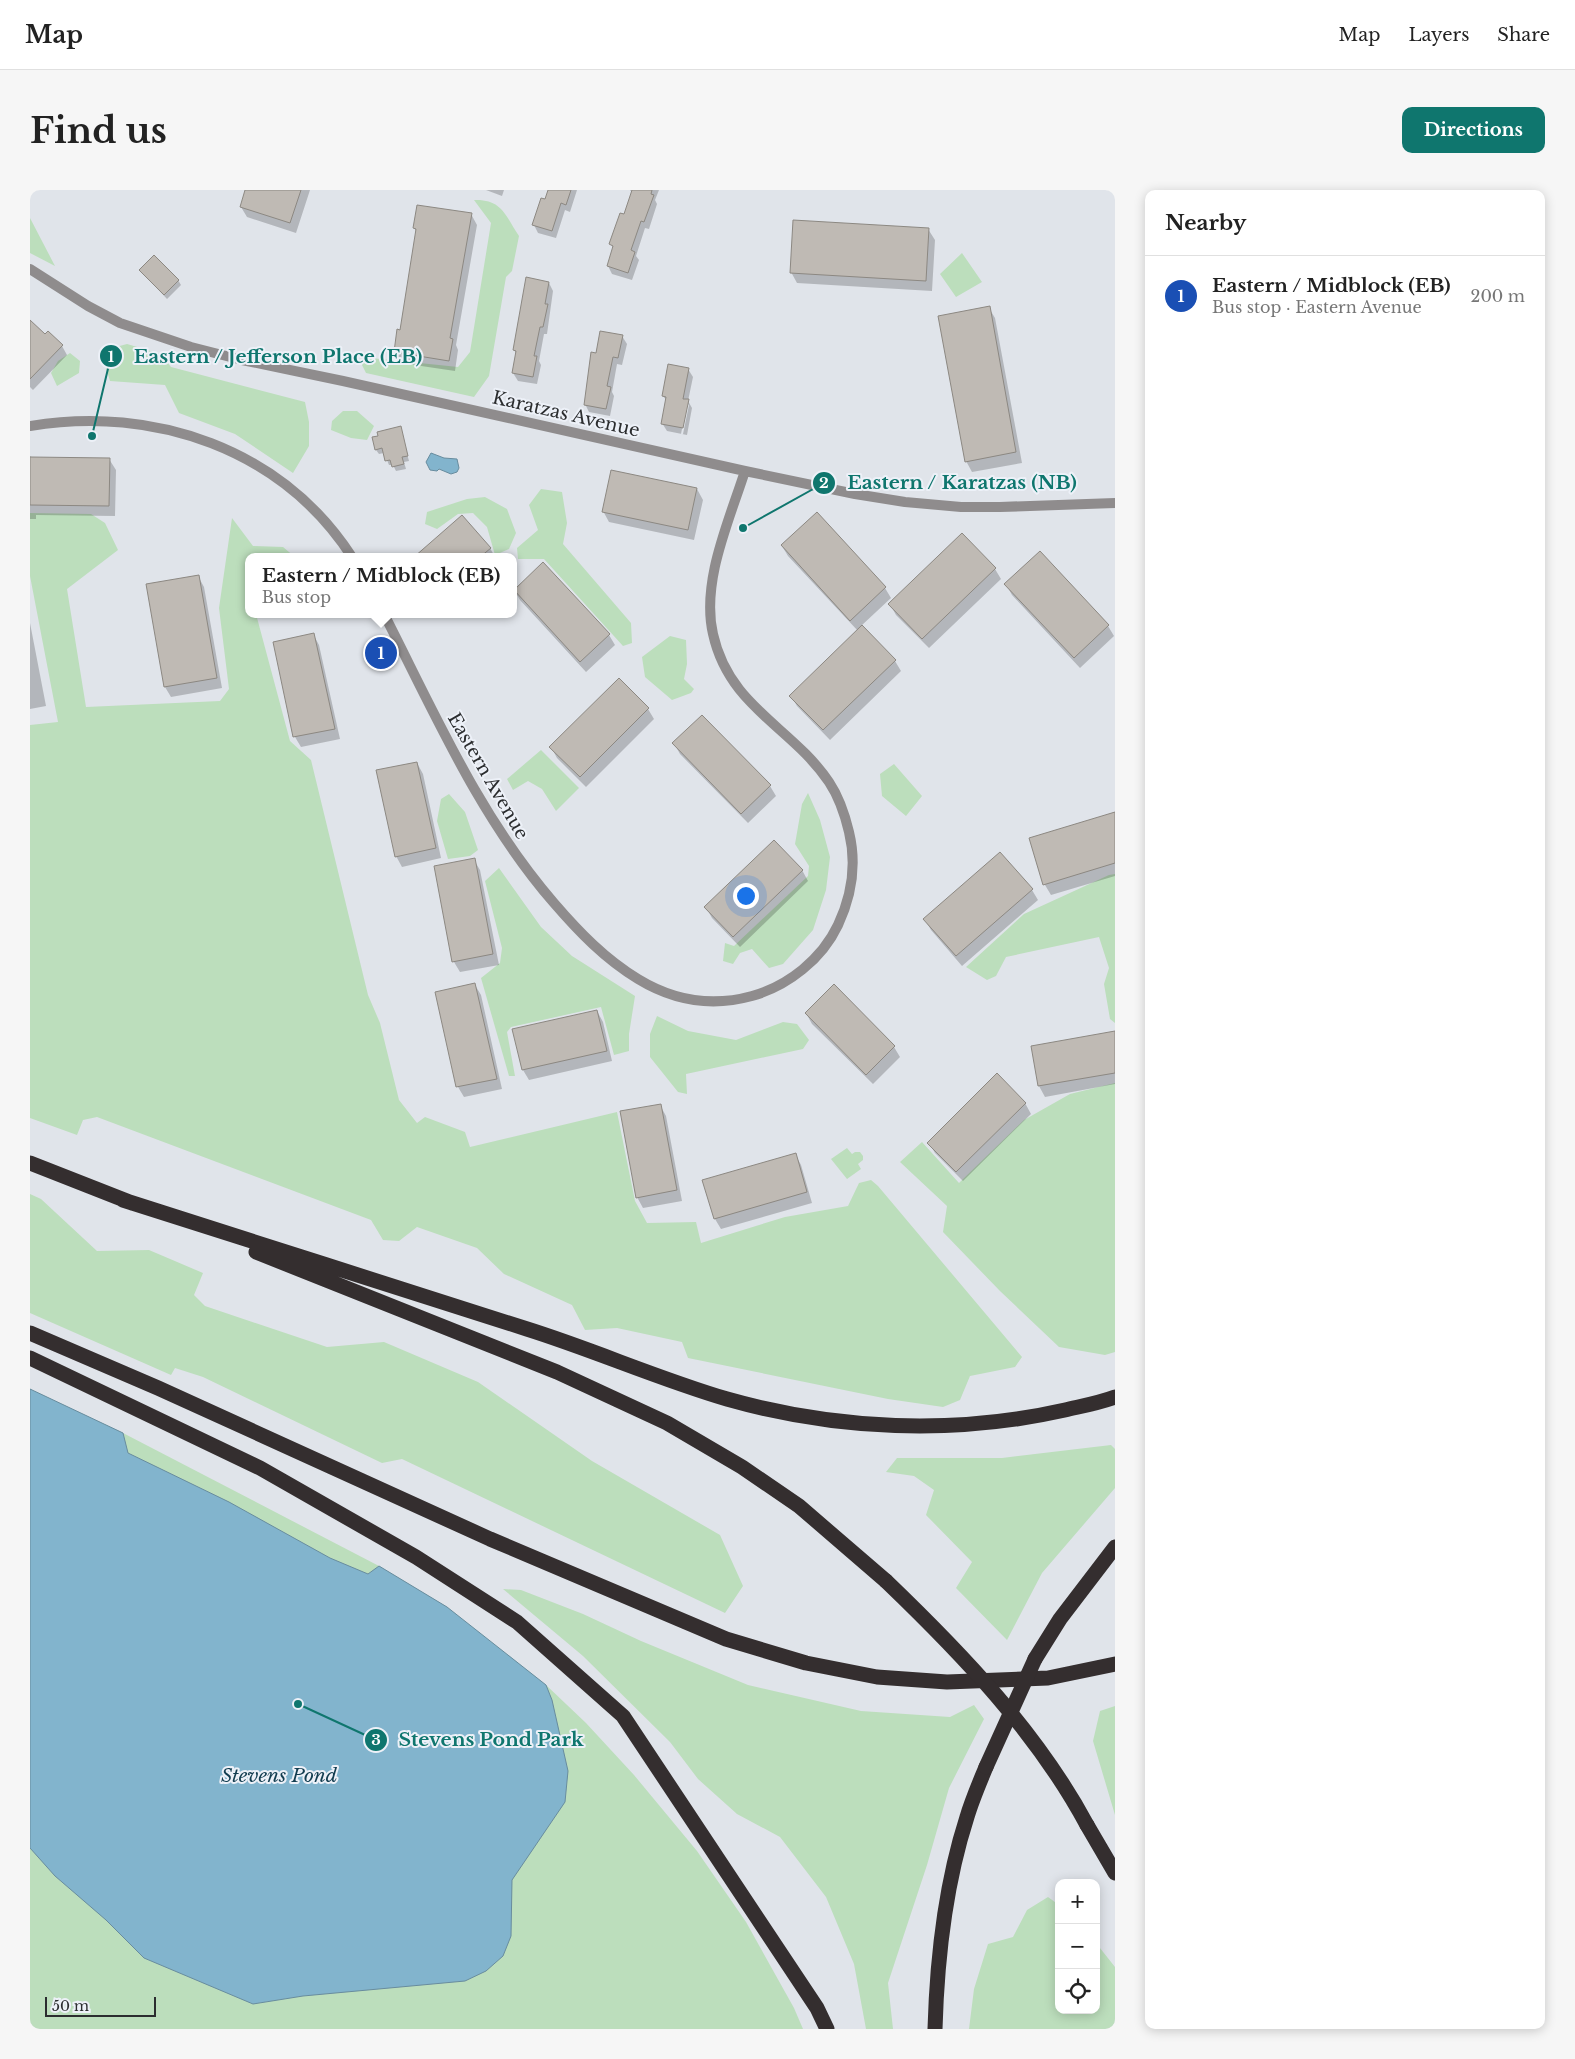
<!DOCTYPE html>
<html lang="en">
<head>
<meta charset="utf-8">
<style>
	:root { --surface:#fff; --page:#f6f6f6; --text:#222; --muted:#767676; --line:#e0e0e0; --accent:#0f766e }
	body { margin:0; font-family:"Libre Baskerville",serif; background:var(--page); color:var(--text) }
	.controls { position:absolute; right:15px; bottom:15px; display:grid; overflow:hidden; border-radius:10px; box-shadow:0 2px 12px #0003 }
	.controls button { width:45px; height:45px; display:grid; place-items:center; padding:0; border:0; border-bottom:1px solid var(--line); background:var(--surface); color:var(--text); font:25px sans-serif }
	.scale { position:absolute; left:15px; bottom:12px; width:111px; box-sizing:border-box; padding-left:5px; border:2px solid #2b2d2f; border-top:0; font-size:14px; line-height:18px; white-space:nowrap; color:#2b2d2f; -webkit-text-stroke:4px #edf1f8; paint-order:stroke }
	.you { position:absolute; left:715px; top:705px; width:18px; height:18px; margin:-12px; border:4px solid #fff; border-radius:50%; background:#1a73e8; box-shadow:0 0 0 8px #1a73e833 }
	.badge { display:grid; place-items:center; width:32px; height:32px; border-radius:50%; background:var(--accent); color:#fff; font-size:16px; font-weight:700 }
	.pin { position:absolute; translate:-50% -50%; border:2px solid #fff; box-shadow:0 1px 5px #0006 }
	.popup { position:absolute; left:215px; top:363px; width:272px; height:65px; box-sizing:border-box; display:grid; place-content:center; border-radius:10px; background:var(--surface); filter:drop-shadow(0 1px 4px #0005); font-size:16px; white-space:nowrap; color:var(--muted) }
	.popup b { font-size:19px; color:var(--text) }
	.popup::after { content:''; position:absolute; left:50%; top:100%; margin-left:-10px; border:10px solid transparent; border-top-color:var(--surface) }
	.list { margin:0; padding:0; list-style:none }
	h2 { display:flex; justify-content:space-between; align-items:center; height:65px; margin:0; padding:0 20px; font-size:21px }
	h2 small { font-size:16px; font-weight:400; color:var(--muted) }
	.list li { display:grid; grid-template-columns:32px 1fr auto; gap:15px; align-items:center; box-sizing:border-box; height:80px; padding:0 20px; border-top:1px solid var(--line) }
	.list b { display:block; font-size:19px; white-space:nowrap }
	.list p { margin:0; font-size:16px; white-space:nowrap; color:var(--muted) }
	.list em { font-size:16px; font-style:normal; color:var(--muted) }
	.icon { flex:none; width:28px; height:28px; fill:none; stroke:currentColor; stroke-width:2; stroke-linecap:round; stroke-linejoin:round }
	.map { position:relative; flex:none; width:1085px; height:1839px; overflow:hidden; border-radius:10px }
	header { display:flex; align-items:center; gap:30px; box-sizing:border-box; height:70px; padding:0 25px; background:var(--surface); border-bottom:1px solid var(--line) }
	header strong { font-size:24px }
	nav { display:flex; gap:28px; margin-inline-start:auto; font-size:18px }
	.intro { display:flex; align-items:center; justify-content:space-between; box-sizing:border-box; height:120px; padding:0 30px }
	h1 { margin:0; font-size:35px }
	.button { padding:12px 22px; border-radius:10px; background:var(--accent); color:#fff; font-size:18px; font-weight:700 }
	main { display:flex; gap:30px; padding:0 30px }
	aside { flex:1; background:var(--surface); border-radius:10px; box-shadow:0 2px 12px #0003 }
	.map>svg:first-child { display:block }
	.green { fill:#bcdebc }
	.water { fill:#82b4cd; stroke:#688c9e }
	.shadow { fill:#0003; fill-rule:evenodd }
	.building { fill:#bfbab4; stroke:#8c8882 }
	.lines { fill:none; stroke-linecap:round; stroke-linejoin:round }
	.street { stroke:#8f8c8d; stroke-width:10 }
	.highway { stroke:#342e2f; stroke-width:15 }
	.highway-bridge { stroke:#342e2f; stroke-width:15 }
	.labels { text-anchor:middle; dominant-baseline:central; stroke-width:4; stroke-linejoin:round; paint-order:stroke }
	.street-label { font-size:18px; fill:#2b2d2f; stroke:#edf1f8 }
	.water-label { font-size:19px; font-style:italic; fill:#123d50; stroke:#edf1f8 }
	.leader { fill:none; stroke:#0f766e; stroke-width:2 }
	.callout-dot { fill:#0f766e; stroke:#edf1f8; stroke-width:2 }
	.mark-label { font-size:15px; text-anchor:middle; font-weight:bold; fill:#fff }
	.callout-label { font-size:19px; text-anchor:middle; font-weight:bold; fill:#0f766e; stroke:#edf1f8; stroke-width:4; stroke-linejoin:round; paint-order:stroke }
</style>
</head>
<body>
<header>
<strong>Map</strong>
<nav><a>Map</a><a>Layers</a><a>Share</a></nav>
</header>
<div class="intro"><h1>Find us</h1><a class="button">Directions</a></div>
<main>
<div class="map">
<svg width="1085" height="1839" viewBox="0 0 1085 1839">
	<rect width="100%" height="100%" fill="#e0e4ea"/>
	<path class="green" d="M 444,10 C 472,9 475,25 489,46 L 482,81 L 476,87 L 459,186 L 444,207 L 336,183 L 332,175 L 334,170 L 341,168 L 428,177 L 440,162 L 461,33 Z
		M 0,28 L 25,76 L 0,63 Z
		M 932,63 L 952,92 L 926,107 L 910,84 Z
		M 97,154 L 131,164 L 141,177 L 275,212 L 279,232 L 279,256 L 263,283 L 205,244 L 149,223 L 135,195 L 80,191 L 71,161 Z
		M 40,163 L 50,171 L 49,183 L 27,196 L 21,183 L 28,171 Z
		M 313,221 L 327,221 L 344,236 L 337,250 L 321,248 L 301,240 L 302,231 Z
		M 511,299 L 532,302 L 537,333 L 533,354 L 601,433 L 602,453 L 593,456 L 514,369 L 488,369 L 487,358 L 508,340 L 499,315 Z
		M 455,307 L 477,319 L 486,343 L 479,359 L 465,365 L 457,337 L 443,323 L 428,324 L 407,339 L 395,334 L 397,322 L 437,309 Z
		M 0,323 L 61,324 L 75,333 L 88,360 L 37,399 L 56,517 L 190,511 L 199,499 L 189,418 L 202,328 L 223,356 L 253,357 L 265,367 L 218,367 L 218,424 L 226,424 L 260,551 L 281,570 L 338,805 L 350,833 L 369,910 L 387,933 L 395,927 L 435,942 L 440,957 L 587,922 L 605,1011 L 617,1033 L 666,1032 L 671,1053 L 755,1027 L 818,1016 L 829,993 L 841,990 L 848,996 L 992,1167 L 985,1177 L 940,1186 L 930,1210 L 913,1217 L 858,1209 L 658,1168 L 652,1152 L 587,1138 L 555,1140 L 542,1115 L 474,1084 L 447,1058 L 387,1037 L 369,1051 L 353,1050 L 341,1030 L 67,927 L 53,930 L 47,945 L 0,928 L 0,535 L 28,532 L 0,386 Z
		M 640,446 L 656,450 L 657,474 L 654,489 L 664,499 L 661,503 L 642,510 L 615,487 L 612,467 Z
		M 511,560 L 549,598 L 526,621 L 512,599 L 498,591 L 483,600 L 477,589 Z
		M 864,574 L 892,606 L 876,626 L 852,606 L 850,584 Z
		M 778,603 L 790,630 L 800,667 L 796,700 L 783,740 L 753,774 L 739,778 L 722,759 L 710,763 L 703,774 L 693,771 L 695,753 L 704,756 L 778,686 L 779,676 L 765,654 L 772,614 Z
		M 419,604 L 435,622 L 448,660 L 440,666 L 418,669 L 407,631 L 411,609 Z
		M 469,678 L 511,737 L 542,766 L 605,806 L 599,844 L 599,861 L 584,865 L 571,817 L 481,837 L 477,842 L 485,886 L 479,886 L 451,788 L 470,773 L 472,758 L 455,691 Z
		M 1085,684 L 1085,833 L 1080,829 L 1074,794 L 1079,778 L 1069,747 L 976,767 L 966,786 L 957,790 L 936,777 L 994,724 L 1079,685 Z
		M 627,826 L 658,841 L 706,850 L 753,832 L 767,834 L 779,850 L 773,859 L 656,884 L 657,904 L 648,902 L 620,867 L 620,844 Z
		M 1085,893 L 1085,1162 L 1075,1165 L 1029,1157 L 970,1101 L 913,1042 L 917,1016 L 870,972 L 892,952 L 929,993 L 994,930 L 1040,904 Z
		M 817,958 L 822,964 L 825,962 L 830,962 L 833,966 L 833,970 L 828,974 L 831,979 L 817,989 L 801,969 Z
		M 0,1004 L 11,1009 L 67,1061 L 119,1060 L 173,1083 L 164,1105 L 175,1116 L 297,1157 L 354,1152 L 448,1192 L 562,1271 L 690,1345 L 713,1396 L 695,1423 L 372,1269 L 352,1273 L 173,1187 L 145,1178 L 141,1185 L 0,1123 Z
		M 0,1199 L 93,1243 L 349,1376 L 417,1417 L 516,1495 L 556,1533 L 604,1585 L 667,1661 L 716,1732 L 764,1818 L 773,1839 L 0,1839 Z
		M 1081,1255 L 1085,1259 L 1085,1298 L 1012,1383 L 977,1450 L 926,1398 L 942,1372 L 896,1325 L 904,1300 L 884,1286 L 856,1282 L 867,1268 L 972,1268 Z
		M 473,1399 L 491,1400 L 553,1424 L 611,1451 L 718,1495 L 831,1521 L 920,1527 L 944,1515 L 954,1529 L 919,1598 L 897,1675 L 858,1793 L 863,1839 L 836,1839 L 824,1774 L 796,1707 L 750,1647 L 707,1624 L 668,1589 L 640,1552 L 553,1466 Z
		M 1085,1516 L 1085,1625 L 1063,1551 L 1070,1521 Z
		M 1018,1707 L 1029,1715 L 1029,1820 L 1066,1820 L 1066,1753 L 1085,1777 L 1085,1839 L 939,1839 L 944,1799 L 958,1754 L 983,1747 L 997,1720 Z"/>
	<path class="water" d="M 401,263 L 414,268 L 427,269 L 429,278 L 427,282 L 421,284 L 409,279 L 407,281 L 400,280 L 396,272 Z
		M 0,1199 L 93,1243 L 98,1263 L 199,1312 L 300,1368 L 338,1384 L 349,1376 L 417,1417 L 516,1495 L 522,1510 L 538,1581 L 535,1612 L 482,1690 L 481,1746 L 473,1766 L 456,1781 L 435,1791 L 273,1806 L 223,1814 L 114,1768 L 76,1730 L 25,1686 L 0,1658 Z"/>
	<path class="shadow" d="M 217,0 L 280,0 L 266,43 L 217,27 L 211,17 Z
		M 456,0 L 474,0 L 472,6 Z
		M 519,0 L 547,0 L 540,22 L 535,20 L 526,48 L 508,43 L 504,35 Z
		M 600,0 L 629,0 L 625,10 L 627,14 L 619,39 L 615,38 L 606,66 L 609,70 L 602,90 L 582,84 L 578,76 L 584,59 L 581,54 L 594,26 L 602,3 Z
		M 441,24 L 447,35 L 426,155 L 428,160 L 425,181 L 371,173 L 365,162 L 371,141 L 387,42 L 384,38 Z
		M 898,39 L 905,50 L 902,101 L 767,93 L 761,82 Z
		M 110,80 L 148,90 L 151,95 L 137,109 Z
		M 519,93 L 523,101 L 517,144 L 514,144 L 509,171 L 511,175 L 507,194 L 488,191 L 483,183 L 487,165 L 484,160 Z
		M 959,118 L 965,128 L 992,273 L 942,282 L 936,271 Z
		M 0,131 L 15,145 L 32,156 L 37,165 L 3,200 L 0,197 Z
		M 592,146 L 597,154 L 592,175 L 587,174 L 582,202 L 584,206 L 580,226 L 559,222 L 555,214 L 567,164 Z
		M 658,179 L 663,187 L 658,211 L 662,218 L 657,245 L 637,241 L 632,233 L 637,211 L 633,206 ZM 657,213 L 659,215 L 653,244 L 651,244 Z
		M 370,238 L 379,271 L 374,272 L 376,279 L 366,281 L 363,275 L 359,275 L 354,263 L 349,264 L 346,260 Z
		M 0,266 L 3,268 L 79,269 L 86,280 L 85,326 L 6,325 L 6,329 L 0,329 Z
		M 667,299 L 673,310 L 664,350 L 579,332 L 573,321 Z
		M 787,324 L 855,398 L 861,408 L 831,436 L 865,471 L 871,481 L 800,550 L 767,516 L 761,506 L 828,441 L 758,366 L 752,356 Z
		M 932,345 L 965,379 L 971,389 L 899,458 L 866,425 L 860,414 Z
		M 460,358 L 465,367 L 386,367 Z
		M 513,373 L 579,445 L 585,455 L 556,482 L 490,410 L 484,400 Z
		M 168,386 L 174,397 L 192,498 L 141,507 L 135,497 Z
		M 976,394 L 1078,436 L 1084,446 L 1050,478 L 982,405 Z
		M 0,433 L 16,516 L 0,519 Z
		M 283,444 L 289,455 L 310,549 L 271,557 L 265,547 L 244,452 Z
		M 589,490 L 618,519 L 624,529 L 556,597 L 527,568 L 521,557 Z
		M 644,553 L 740,596 L 746,606 L 718,633 L 650,564 Z
		M 387,573 L 393,584 L 411,668 L 372,677 L 366,666 Z
		M 1085,623 L 1085,686 L 1021,705 L 1015,695 L 1001,649 Z
		M 444,670 L 450,680 L 469,775 L 430,782 L 424,772 Z
		M 772,680 L 778,691 L 710,757 L 682,728 L 676,717 Z
		M 1002,700 L 1008,710 L 932,776 L 901,740 L 895,730 Z
		M 445,795 L 451,805 L 472,899 L 434,907 L 428,897 L 406,803 Z
		M 804,796 L 864,857 L 870,867 L 843,894 L 782,834 L 776,823 Z
		M 567,821 L 573,832 L 582,871 L 499,890 L 493,880 Z
		M 1085,842 L 1085,894 L 1015,907 L 1009,896 L 1002,857 Z
		M 995,913 L 1001,924 L 933,991 L 905,963 L 899,953 Z
		M 630,915 L 636,926 L 652,1011 L 613,1018 L 607,1007 Z
		M 765,964 L 771,975 L 782,1013 L 691,1039 L 685,1029 L 674,991 Z"/>
	<path class="building" d="M 215,0 L 271,0 L 260,33 L 210,17 Z
		M 518,0 L 541,0 L 536,15 L 531,13 L 522,41 L 502,35 L 511,8 L 515,9 Z
		M 602,0 L 622,0 L 621,4 L 624,5 L 614,32 L 611,31 L 601,60 L 605,62 L 598,83 L 577,76 L 583,56 L 579,54 L 590,23 L 594,24 Z
		M 387,15 L 442,23 L 420,148 L 423,149 L 419,171 L 364,162 L 367,139 L 370,140 L 386,39 L 383,38 Z
		M 763,30 L 899,38 L 896,91 L 760,83 Z
		M 124,65 L 149,90 L 134,105 L 109,80 Z
		M 496,87 L 519,92 L 515,114 L 518,114 L 513,137 L 510,137 L 504,166 L 507,166 L 503,187 L 482,183 L 486,161 L 483,160 Z
		M 960,116 L 986,262 L 935,272 L 908,126 Z
		M 0,130 L 15,144 L 18,141 L 33,155 L 0,189 Z
		M 570,141 L 593,145 L 588,168 L 583,167 L 577,196 L 581,197 L 576,219 L 554,215 L 561,162 L 566,163 Z
		M 638,174 L 659,178 L 653,209 L 659,209 L 653,238 L 631,234 L 636,207 L 632,206 Z
		M 371,236 L 378,266 L 372,267 L 374,274 L 362,277 L 360,270 L 355,271 L 352,258 L 345,260 L 342,247 L 348,246 L 347,242 Z
		M 0,267 L 80,268 L 79,316 L 0,315 Z
		M 581,280 L 667,298 L 658,340 L 572,322 Z
		M 787,322 L 856,397 L 820,431 L 751,355 Z
		M 432,325 L 461,358 L 450,367 L 384,367 Z
		M 932,343 L 966,378 L 892,449 L 858,414 Z
		M 1010,361 L 1079,435 L 1044,468 L 974,394 Z
		M 513,372 L 580,444 L 550,472 L 484,400 Z
		M 169,385 L 187,488 L 134,497 L 116,394 Z
		M 832,435 L 866,470 L 793,540 L 759,506 Z
		M 284,443 L 305,539 L 263,547 L 243,452 Z
		M 589,488 L 619,518 L 550,587 L 519,557 Z
		M 672,525 L 741,595 L 711,624 L 642,553 Z
		M 387,572 L 406,658 L 365,667 L 346,580 Z
		M 1085,622 L 1085,673 L 1013,695 L 999,648 Z
		M 744,650 L 773,680 L 703,747 L 674,717 Z
		M 970,662 L 1003,699 L 926,766 L 893,729 Z
		M 445,668 L 463,764 L 422,772 L 404,676 Z
		M 445,793 L 467,889 L 426,897 L 405,802 Z
		M 804,794 L 865,856 L 836,885 L 775,823 Z
		M 567,820 L 577,861 L 492,880 L 482,839 Z
		M 1085,841 L 1085,883 L 1008,896 L 1001,856 Z
		M 967,883 L 996,913 L 926,982 L 897,953 Z
		M 631,914 L 647,1000 L 606,1008 L 590,921 Z
		M 766,963 L 777,1002 L 684,1029 L 672,990 Z"/>
	<g class="lines">
		<path class="street" d="M 0,79 L 58,116 L 90,133 L 161,157 L 212,170 L 313,191 L 715,281 L 825,304 L 875,312 L 931,317 L 970,317 L 1085,313
			M 0,236 C 124,215 252,259 322,367
			M 354,424 C 405,524 450,628 524,713 C 549,742 575,769 608,789 C 644,811 682,817 722,806 C 758,796 792,769 808,735 C 822,705 827,675 819,642 C 815,625 809,607 799,592 C 762,537 699,517 683,444 C 671,392 699,331 715,281"/>
		<path class="highway" d="M 0,973 L 102,1013
			M 93,1010 C 228,1053 362,1096 497,1139 C 564,1160 629,1189 697,1209 C 806,1240 924,1245 1035,1220 C 1052,1216 1069,1213 1085,1207
			M 226,1062 L 527,1182 L 637,1233 L 712,1277 L 769,1316 L 856,1391
			M 0,1143 L 128,1198 L 460,1349 L 696,1449 L 776,1473 L 847,1487 L 917,1492 L 1018,1488 L 1085,1474
			M 0,1168 L 230,1278 L 386,1367 L 487,1432 L 593,1526 L 787,1818 L 797,1839
			M 1005,1469 L 1030,1429 L 1085,1357
			M 1057,1635 L 1085,1683
			M 905,1839 C 907,1768 915,1695 937,1627 C 942,1610 949,1594 956,1577"/>
		<path class="highway-bridge" d="M 856,1391 C 932,1464 1007,1542 1057,1635
			M 956,1577 L 1005,1469"/>
	</g>
	<g class="labels">
		<g class="street-label">
			<text transform="translate(536 224) rotate(13)">Karatzas Avenue</text>
			<text transform="translate(458 586) rotate(60)">Eastern Avenue</text>
		</g>
		<g class="water-label">
			<text x="249" y="1585">Stevens Pond</text>
		</g>
	</g>
	<path class="leader" d="M62 246L81 166M713 338L794 293M268 1514L346 1550"/>
	<g class="callout-dot">
		<circle cx="62" cy="246" r="5"/>
		<circle cx="713" cy="338" r="5"/>
		<circle cx="268" cy="1514" r="5"/>
		<circle cx="81" cy="166" r="12"/>
		<circle cx="794" cy="293" r="12"/>
		<circle cx="346" cy="1550" r="12"/>
	</g>
	<g class="mark-label">
		<text x="81" y="172">1</text>
		<text x="794" y="298">2</text>
		<text x="346" y="1555">3</text>
	</g>
	<g class="callout-label">
		<text x="248" y="173">Eastern / Jefferson Place (EB)</text>
		<text x="932" y="299">Eastern / Karatzas (NB)</text>
		<text x="461" y="1556">Stevens Pond Park</text>
	</g>
</svg>
<div class="controls">
<button>+</button>
<button>−</button>
<button><svg class="icon" aria-label="locate" viewBox="0 0 24 24"><circle cx="12" cy="12" r="6"/><path d="M12 2v4M12 18v4M2 12h4M18 12h4"/></svg></button>
</div>
<div class="scale">50 m</div>
<div class="you"></div>
<div class="pin badge" style="left:351px;top:463px;background:#1a4fb4">1</div>
<div class="popup"><b>Eastern / Midblock (EB)</b>Bus stop</div>
</div>
<aside>
<h2>Nearby<small></small></h2>
<ul class="list">
<li><span class="badge" style="background:#1a4fb4">1</span><div><b>Eastern / Midblock (EB)</b><p>Bus stop · Eastern Avenue</p></div><em>200 m</em></li>
</ul>
</aside>
</main>
</body>
</html>
